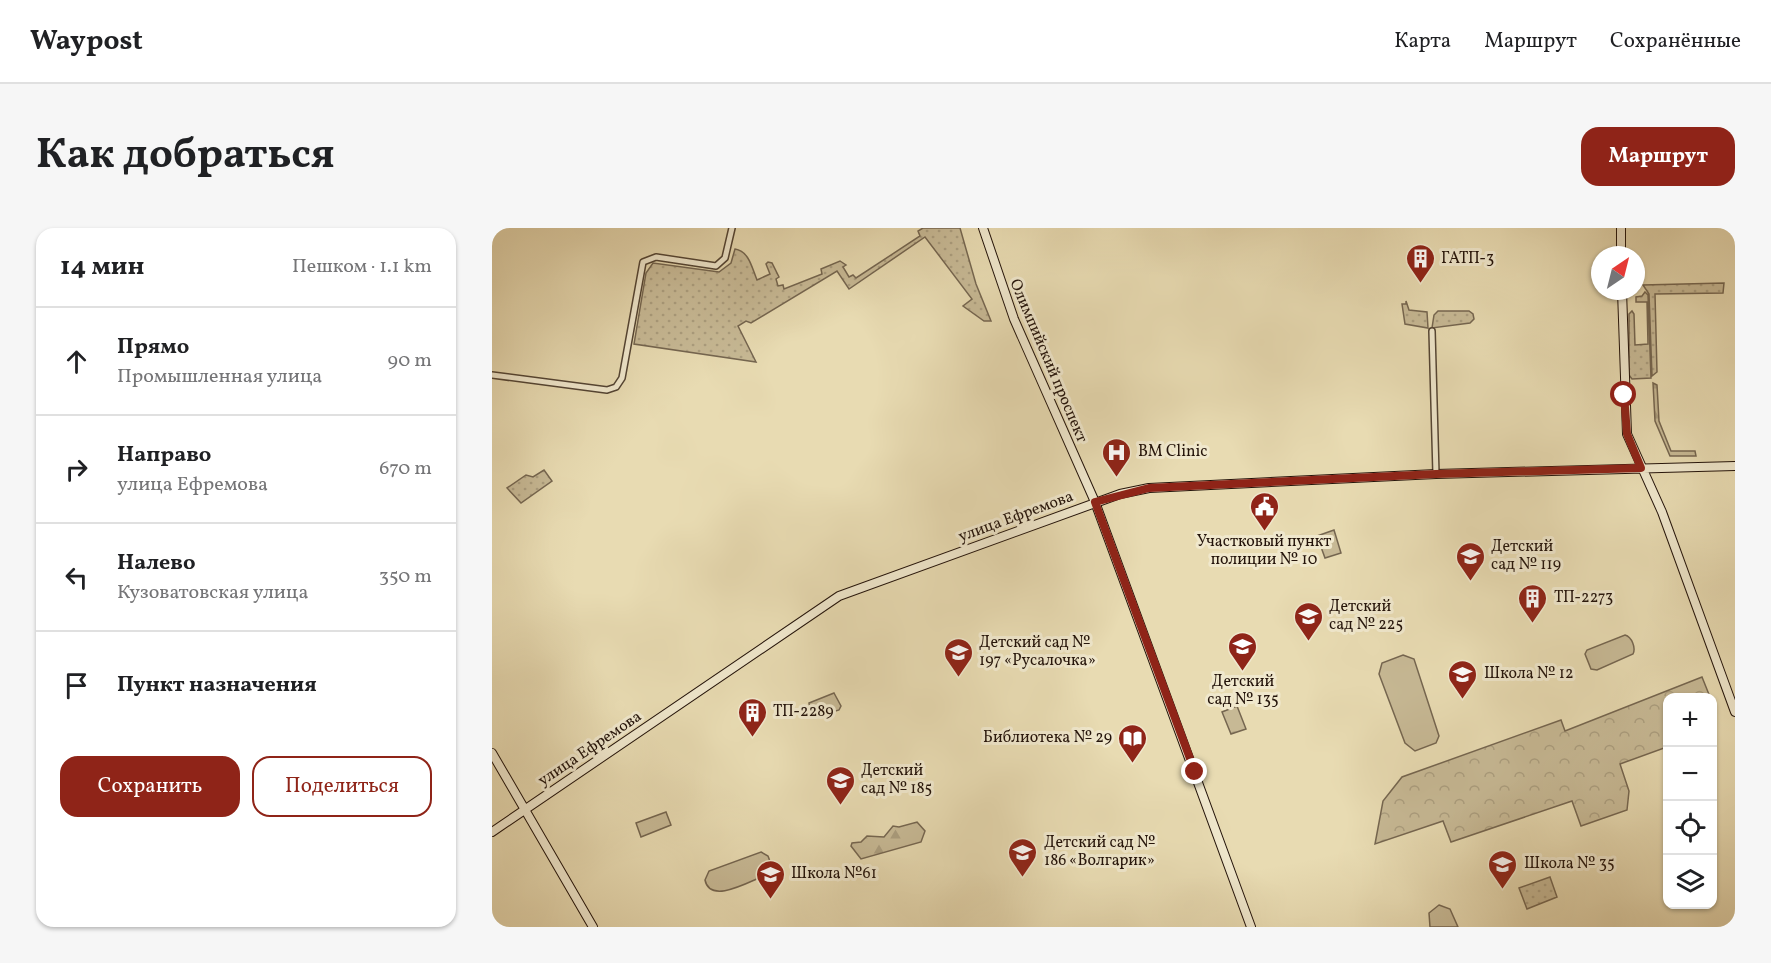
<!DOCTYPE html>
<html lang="ru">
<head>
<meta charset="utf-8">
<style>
	:root { --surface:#fff; --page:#f6f6f6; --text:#202124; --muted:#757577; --line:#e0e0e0; --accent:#8f2418 }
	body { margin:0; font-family:Vollkorn,serif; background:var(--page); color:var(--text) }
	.controls { position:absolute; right:18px; bottom:18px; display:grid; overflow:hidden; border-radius:12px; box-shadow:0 2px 4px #0004 }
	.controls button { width:54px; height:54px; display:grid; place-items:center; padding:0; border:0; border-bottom:2px solid var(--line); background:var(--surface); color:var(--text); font:30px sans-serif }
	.compass { position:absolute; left:1099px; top:18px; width:54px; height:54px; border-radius:50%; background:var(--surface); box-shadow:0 2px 4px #0004; rotate:35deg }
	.stop { position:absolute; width:18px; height:18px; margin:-14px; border:4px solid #8f2418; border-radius:50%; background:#fff }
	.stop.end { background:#8f2418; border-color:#fff; box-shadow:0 2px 6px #0008 }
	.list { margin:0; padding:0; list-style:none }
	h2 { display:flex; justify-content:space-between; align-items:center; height:78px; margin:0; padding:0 24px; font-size:26px }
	h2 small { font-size:20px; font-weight:400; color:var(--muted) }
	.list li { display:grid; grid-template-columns:39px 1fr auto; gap:18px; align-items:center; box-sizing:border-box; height:108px; padding:0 24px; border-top:2px solid var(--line) }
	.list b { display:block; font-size:22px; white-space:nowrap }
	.list p { margin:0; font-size:20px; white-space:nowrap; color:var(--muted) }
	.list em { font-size:20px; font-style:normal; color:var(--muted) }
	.actions { display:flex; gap:12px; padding:18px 24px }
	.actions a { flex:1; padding:14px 0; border:2px solid var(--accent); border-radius:18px; text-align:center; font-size:21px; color:var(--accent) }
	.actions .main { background:var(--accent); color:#fff }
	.icon { flex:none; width:33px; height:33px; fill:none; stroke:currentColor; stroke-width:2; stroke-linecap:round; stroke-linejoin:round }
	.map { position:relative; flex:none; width:1243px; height:699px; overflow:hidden; border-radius:18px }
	header { display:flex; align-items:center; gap:36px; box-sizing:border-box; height:84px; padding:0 30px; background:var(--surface); border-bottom:2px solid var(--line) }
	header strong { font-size:28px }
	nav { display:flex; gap:33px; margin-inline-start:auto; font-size:21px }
	.intro { display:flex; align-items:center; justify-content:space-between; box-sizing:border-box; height:144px; padding:0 36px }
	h1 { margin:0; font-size:42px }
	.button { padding:15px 27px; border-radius:18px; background:var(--accent); color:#fff; font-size:21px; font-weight:700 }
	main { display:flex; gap:36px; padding:0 36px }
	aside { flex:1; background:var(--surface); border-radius:18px; box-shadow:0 2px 4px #0004 }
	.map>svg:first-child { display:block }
	.grass { fill:url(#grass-dots); stroke:#756650; stroke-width:1.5 }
	.forest { fill:url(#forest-firs); stroke:#756650; stroke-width:1.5 }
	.park { fill:url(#park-crowns); stroke:#756650; stroke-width:1.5 }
	.pitch { fill:#c7b995; stroke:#756650; stroke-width:1.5 }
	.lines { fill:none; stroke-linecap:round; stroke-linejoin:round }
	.street-casing { stroke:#544534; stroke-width:8 }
	.secondary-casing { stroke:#23130a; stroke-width:10 }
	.street { stroke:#f0e8cd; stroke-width:5 }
	.secondary { stroke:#f0e8cd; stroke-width:8 }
	.route { stroke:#8f2418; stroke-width:8 }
	.labels { text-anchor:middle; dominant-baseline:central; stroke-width:6; stroke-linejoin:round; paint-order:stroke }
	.poi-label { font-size:16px; fill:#23130a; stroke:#f0e8cd; text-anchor:start }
	.street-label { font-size:16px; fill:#23130a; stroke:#f0e8cd }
</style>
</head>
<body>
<header>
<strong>Waypost</strong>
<nav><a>Карта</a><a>Маршрут</a><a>Сохранённые</a></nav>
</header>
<div class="intro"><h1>Как добраться</h1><a class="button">Маршрут</a></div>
<main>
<aside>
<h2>14 мин<small>Пешком · 1.1 km</small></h2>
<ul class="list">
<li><svg class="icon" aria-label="ahead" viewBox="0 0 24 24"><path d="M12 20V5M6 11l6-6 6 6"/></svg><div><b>Прямо</b><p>Промышленная улица</p></div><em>90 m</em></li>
<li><svg class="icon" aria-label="right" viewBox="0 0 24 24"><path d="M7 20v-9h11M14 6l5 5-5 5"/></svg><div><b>Направо</b><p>улица Ефремова</p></div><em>670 m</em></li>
<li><svg class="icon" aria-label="left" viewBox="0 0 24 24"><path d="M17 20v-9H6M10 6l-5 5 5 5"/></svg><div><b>Налево</b><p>Кузоватовская улица</p></div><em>350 m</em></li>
<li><svg class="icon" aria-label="arrive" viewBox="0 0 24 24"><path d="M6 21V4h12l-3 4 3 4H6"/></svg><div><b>Пункт назначения</b></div></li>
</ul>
<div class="actions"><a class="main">Сохранить</a><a>Поделиться</a></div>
</aside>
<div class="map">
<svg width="1243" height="699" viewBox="0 0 1243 699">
	<defs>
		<pattern id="grass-dots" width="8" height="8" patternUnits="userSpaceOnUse" patternTransform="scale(1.5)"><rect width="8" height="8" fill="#c7b995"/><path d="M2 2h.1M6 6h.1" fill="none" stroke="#ab9e7f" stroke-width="1.8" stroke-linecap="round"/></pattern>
		<pattern id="forest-firs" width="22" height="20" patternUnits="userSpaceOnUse" patternTransform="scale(1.5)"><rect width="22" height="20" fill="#c7b995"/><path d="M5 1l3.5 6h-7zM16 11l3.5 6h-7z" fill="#ab9e7f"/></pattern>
		<pattern id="park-crowns" width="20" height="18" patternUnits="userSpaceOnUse" patternTransform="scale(1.5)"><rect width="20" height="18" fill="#c7b995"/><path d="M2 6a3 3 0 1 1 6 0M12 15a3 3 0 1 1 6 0" fill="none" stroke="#ab9e7f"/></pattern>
	</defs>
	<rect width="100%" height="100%" fill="#e8dbb2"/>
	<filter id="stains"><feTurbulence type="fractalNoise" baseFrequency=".00333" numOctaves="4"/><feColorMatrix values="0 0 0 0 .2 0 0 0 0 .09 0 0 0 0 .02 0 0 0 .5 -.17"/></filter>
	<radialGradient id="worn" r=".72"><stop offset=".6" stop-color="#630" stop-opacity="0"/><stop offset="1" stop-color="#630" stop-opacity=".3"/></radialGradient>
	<path class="grass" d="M 431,0 L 468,0 L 484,56 L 499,93 L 492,93 L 471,78 L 480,71 L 433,9 L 357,61 L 345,43 L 259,95 L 254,93 L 246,98 L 264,134 L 142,116 L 154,45 L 161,35 L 227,44 L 239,35 L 243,21 C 257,23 260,40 265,52 L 278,46 L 274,36 L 276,34 L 280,35 L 287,49 L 284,51 L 286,58 L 291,57 L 292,61 L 330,46 L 329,41 L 348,33 L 354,37 L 351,39 L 357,49 L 361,47 L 364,50 L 428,8 L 426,3 Z
		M 1232,55 L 1231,65 L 1163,66 L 1165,144 L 1160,148 L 1157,66 L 1151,57 Z
		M 1153,64 L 1156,67 L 1159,150 L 1140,151 L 1137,147 L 1137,86 L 1140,83 L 1142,86 L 1143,117 L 1156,116 L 1155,74 L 1144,74 L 1144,69 L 1150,68 Z
		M 914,73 L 917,82 L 935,84 L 936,100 L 913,96 L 910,76 L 914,76 Z
		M 946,83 L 977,83 L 981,86 L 982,91 L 978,95 L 940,100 L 942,87 Z
		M 52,242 L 60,253 L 29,275 L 15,260 L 34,247 L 41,249 Z
		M 1058,649 L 1065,669 L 1035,681 L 1027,660 Z"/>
	<path class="forest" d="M 1161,155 L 1165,157 L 1167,193 L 1179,223 L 1203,223 L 1204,228 L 1178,228 L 1163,193 Z
		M 425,594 L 433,603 L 429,614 L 369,631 L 359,618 L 360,615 L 369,614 L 375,608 L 392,609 L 401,598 L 407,599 Z"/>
	<path class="park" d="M 842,302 L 849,325 L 833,330 L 825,308 Z
		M 1210,449 L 1218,469 L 1176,470 L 1175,519 L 1128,536 L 1137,563 L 1135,582 L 1089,598 L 1080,573 L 959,614 L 951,593 L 883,616 L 891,573 L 910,549 L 1069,492 L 1073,503 Z
		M 745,478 L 754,501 L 739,506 L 730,484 Z"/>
	<path class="pitch" d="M 1133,407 C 1140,409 1144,420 1141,426 L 1105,442 L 1099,441 L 1093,426 L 1095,422 Z
		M 911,427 L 922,431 L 947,508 L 944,515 L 923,523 L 913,515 L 887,446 L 890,435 Z
		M 342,465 L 349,478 L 347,482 L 322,490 L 319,489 L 317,475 Z
		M 174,584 L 179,597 L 149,609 L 144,595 Z
		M 269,624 L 276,628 L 279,636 L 274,647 C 258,653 218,677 213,652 L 217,643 Z
		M 947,677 L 958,681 L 966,699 L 938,699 L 937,685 Z"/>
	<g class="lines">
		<defs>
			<path id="street" d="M 940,103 L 944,246
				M 0,147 L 115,162 L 124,159 L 130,150 L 151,34 L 164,29 L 224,38 L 233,30 L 240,0"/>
			<path id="secondary" d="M 491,0 L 522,91 L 603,274 L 759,699
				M 1129,0 L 1129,27
				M 1130,63 L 1135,206 L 1170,284 L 1243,484
				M 0,525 L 101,699
				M 0,604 L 347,368 L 628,266 L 657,260 L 944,246 L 1243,238"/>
		</defs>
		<use href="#street" class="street-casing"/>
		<use href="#secondary" class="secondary-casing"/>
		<use href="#street" class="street"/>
		<use href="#secondary" class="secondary"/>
	</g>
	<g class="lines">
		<path class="route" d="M 703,544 L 603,274 L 657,260 L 944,246 L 1149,240 L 1135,206 L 1132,167"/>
	</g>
	<defs>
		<symbol id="building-pin" viewBox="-11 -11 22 30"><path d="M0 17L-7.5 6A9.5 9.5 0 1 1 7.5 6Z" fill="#8f2418" stroke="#f0e8cd"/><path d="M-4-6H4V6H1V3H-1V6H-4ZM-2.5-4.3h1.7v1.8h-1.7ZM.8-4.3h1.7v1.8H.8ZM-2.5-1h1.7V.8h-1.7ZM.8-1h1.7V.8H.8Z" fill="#fff"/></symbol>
		<symbol id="hospital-pin" viewBox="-11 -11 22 30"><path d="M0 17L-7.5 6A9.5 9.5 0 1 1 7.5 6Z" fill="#8f2418" stroke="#f0e8cd"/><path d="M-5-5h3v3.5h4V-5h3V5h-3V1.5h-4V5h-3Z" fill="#fff"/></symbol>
		<symbol id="civic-pin" viewBox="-11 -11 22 30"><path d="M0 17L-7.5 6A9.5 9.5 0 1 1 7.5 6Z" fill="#8f2418" stroke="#f0e8cd"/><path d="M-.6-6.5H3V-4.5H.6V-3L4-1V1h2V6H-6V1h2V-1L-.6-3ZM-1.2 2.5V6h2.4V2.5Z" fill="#fff"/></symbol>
		<symbol id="school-pin" viewBox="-11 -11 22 30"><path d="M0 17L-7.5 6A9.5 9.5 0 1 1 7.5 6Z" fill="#8f2418" stroke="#f0e8cd"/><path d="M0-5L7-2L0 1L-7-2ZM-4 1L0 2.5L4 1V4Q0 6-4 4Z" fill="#fff"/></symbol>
		<symbol id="library-pin" viewBox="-11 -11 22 30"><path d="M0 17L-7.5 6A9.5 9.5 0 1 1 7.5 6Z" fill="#8f2418" stroke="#f0e8cd"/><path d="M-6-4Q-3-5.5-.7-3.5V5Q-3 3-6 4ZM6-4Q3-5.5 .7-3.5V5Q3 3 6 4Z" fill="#fff"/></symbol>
	</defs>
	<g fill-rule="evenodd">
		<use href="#building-pin" x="912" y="14" width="33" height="45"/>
		<use href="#hospital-pin" x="608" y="208" width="33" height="45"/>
		<use href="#civic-pin" x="756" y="262" width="33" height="45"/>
		<use href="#school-pin" x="962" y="312" width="33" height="45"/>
		<use href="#building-pin" x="1024" y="354" width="33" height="45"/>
		<use href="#school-pin" x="800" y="372" width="33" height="45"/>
		<use href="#school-pin" x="734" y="402" width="33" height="45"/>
		<use href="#school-pin" x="450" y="408" width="33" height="45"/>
		<use href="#school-pin" x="954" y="430" width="33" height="45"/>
		<use href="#building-pin" x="244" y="468" width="33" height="45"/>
		<use href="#library-pin" x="624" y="494" width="33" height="45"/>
		<use href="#school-pin" x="332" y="536" width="33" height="45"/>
		<use href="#school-pin" x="514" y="608" width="33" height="45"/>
		<use href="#school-pin" x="994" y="620" width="33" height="45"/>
		<use href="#school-pin" x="262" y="630" width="33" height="45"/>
	</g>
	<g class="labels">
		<g class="poi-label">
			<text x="949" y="31">ГАТП-3</text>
			<text x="646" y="224">BM Clinic</text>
			<text x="772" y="314" text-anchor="middle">Участковый пункт<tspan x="772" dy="18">полиции № 10</tspan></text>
			<text x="999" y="319">Детский<tspan x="999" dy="18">сад № 119</tspan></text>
			<text x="1062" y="370">ТП-2273</text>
			<text x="837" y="379">Детский<tspan x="837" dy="18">сад № 225</tspan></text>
			<text x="487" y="415">Детский сад №<tspan x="487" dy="18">197 «Русалочка»</tspan></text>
			<text x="992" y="446">Школа № 12</text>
			<text x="751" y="454" text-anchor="middle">Детский<tspan x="751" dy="18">сад № 135</tspan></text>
			<text x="281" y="484">ТП-2289</text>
			<text x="620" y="510" text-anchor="end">Библиотека № 29</text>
			<text x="369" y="543">Детский<tspan x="369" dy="18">сад № 185</tspan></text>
			<text x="552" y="615">Детский сад №<tspan x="552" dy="18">186 «Волгарик»</tspan></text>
			<text x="1032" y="636">Школа № 35</text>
			<text x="299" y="646">Школа №61</text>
		</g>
		<g class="street-label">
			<text transform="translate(556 133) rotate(67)">Олимпийский проспект</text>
			<text transform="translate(524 289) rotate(-20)">улица Ефремова</text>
			<text transform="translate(98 521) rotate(-34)">улица Ефремова</text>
		</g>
	</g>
	<rect width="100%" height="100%" filter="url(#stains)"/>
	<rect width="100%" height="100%" fill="url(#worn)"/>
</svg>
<div class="controls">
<button>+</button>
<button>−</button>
<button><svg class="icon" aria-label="locate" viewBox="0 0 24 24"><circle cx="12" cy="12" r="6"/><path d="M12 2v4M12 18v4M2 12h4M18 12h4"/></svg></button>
<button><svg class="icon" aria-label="layers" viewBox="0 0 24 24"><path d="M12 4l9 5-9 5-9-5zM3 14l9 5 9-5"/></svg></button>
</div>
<svg class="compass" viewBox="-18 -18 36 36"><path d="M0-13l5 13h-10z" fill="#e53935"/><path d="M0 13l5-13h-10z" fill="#757577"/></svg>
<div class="stop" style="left:1132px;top:167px"></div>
<div class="stop end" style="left:703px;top:544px"></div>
</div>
</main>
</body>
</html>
